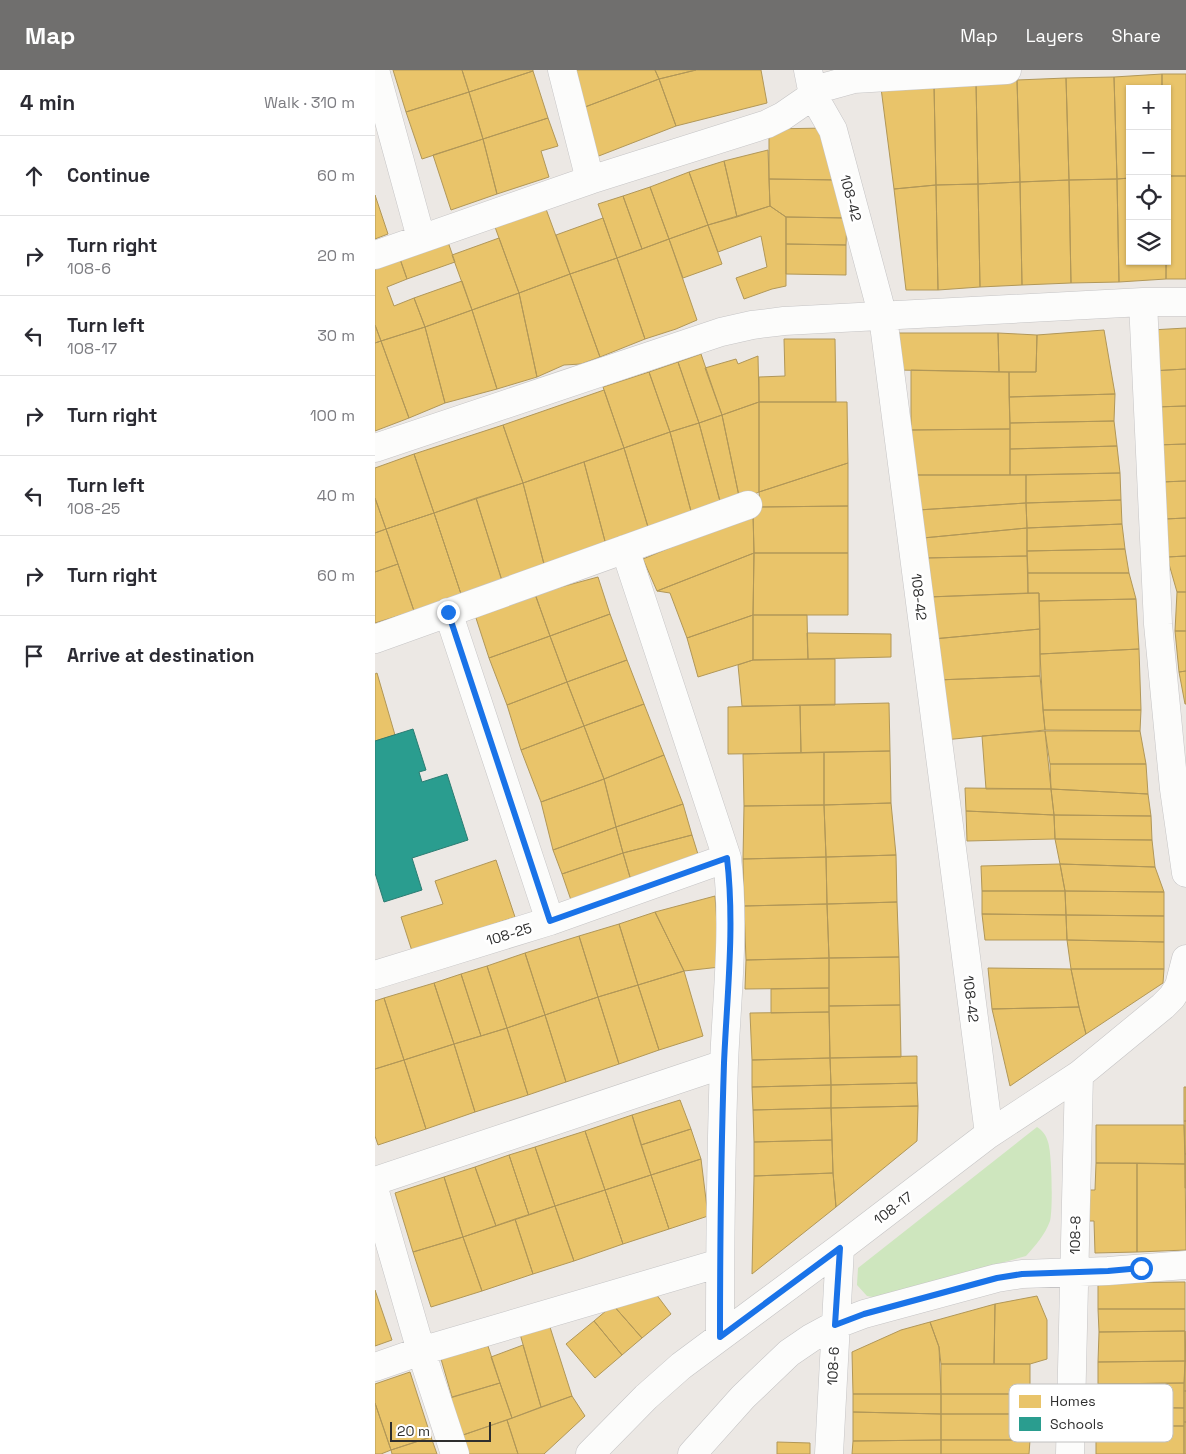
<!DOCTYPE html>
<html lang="en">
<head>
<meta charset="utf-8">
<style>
	:root { --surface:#fff; --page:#f7f7f7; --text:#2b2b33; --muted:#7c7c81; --line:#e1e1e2; --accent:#706f6e }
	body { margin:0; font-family:"Space Grotesk",sans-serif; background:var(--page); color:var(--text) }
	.controls { position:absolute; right:15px; top:15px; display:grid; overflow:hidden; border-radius:0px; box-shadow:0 1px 4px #0004 }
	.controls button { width:45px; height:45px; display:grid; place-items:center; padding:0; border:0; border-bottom:1px solid var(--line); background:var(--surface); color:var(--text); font:25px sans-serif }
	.scale { position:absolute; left:15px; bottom:12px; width:101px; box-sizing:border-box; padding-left:5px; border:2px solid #2e2e2e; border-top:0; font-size:14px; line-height:18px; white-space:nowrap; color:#2e2e2e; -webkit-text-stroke:4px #fff; paint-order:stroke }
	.stop { position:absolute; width:15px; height:15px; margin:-11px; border:4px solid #1a73e8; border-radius:50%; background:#fff }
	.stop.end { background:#1a73e8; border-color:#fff; box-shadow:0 1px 5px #0008 }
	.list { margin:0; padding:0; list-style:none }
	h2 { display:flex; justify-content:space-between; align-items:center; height:65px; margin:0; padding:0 20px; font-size:21px }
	h2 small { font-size:16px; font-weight:400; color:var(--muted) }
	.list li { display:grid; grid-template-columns:32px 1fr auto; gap:15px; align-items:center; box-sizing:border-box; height:80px; padding:0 20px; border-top:1px solid var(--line) }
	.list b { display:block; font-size:19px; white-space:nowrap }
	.list p { margin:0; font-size:16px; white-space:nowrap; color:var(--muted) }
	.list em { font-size:16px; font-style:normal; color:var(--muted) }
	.icon { flex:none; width:28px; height:28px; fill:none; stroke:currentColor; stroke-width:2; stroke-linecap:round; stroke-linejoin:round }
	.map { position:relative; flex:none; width:811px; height:1384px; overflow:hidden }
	header { display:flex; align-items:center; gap:30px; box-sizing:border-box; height:70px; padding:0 25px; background:var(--accent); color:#fff }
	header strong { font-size:24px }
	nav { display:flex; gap:28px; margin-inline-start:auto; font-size:18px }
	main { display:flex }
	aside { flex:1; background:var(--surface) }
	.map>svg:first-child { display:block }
	.green { fill:#cee6be }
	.homes { fill:#e9c46a; stroke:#b19758 }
	.schools { fill:#2a9d8f; stroke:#2b7c72 }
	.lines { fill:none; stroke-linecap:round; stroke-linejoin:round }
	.minor-casing { stroke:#c5c4c5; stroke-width:29 }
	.minor { stroke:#fcfcfb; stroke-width:28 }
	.route { stroke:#1a73e8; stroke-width:6 }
	.labels { text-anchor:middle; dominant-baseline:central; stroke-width:5; stroke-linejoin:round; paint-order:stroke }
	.street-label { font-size:14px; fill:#2e2e2e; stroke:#fff }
	.key { fill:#fff; stroke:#c0c0c0; stroke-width:1 }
	.key-label { font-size:14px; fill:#2e2e2e }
</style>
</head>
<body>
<header>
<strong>Map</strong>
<nav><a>Map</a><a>Layers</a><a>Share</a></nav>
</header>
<main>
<aside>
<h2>4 min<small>Walk · 310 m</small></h2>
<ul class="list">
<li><svg class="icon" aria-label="ahead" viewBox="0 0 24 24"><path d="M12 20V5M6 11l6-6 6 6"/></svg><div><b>Continue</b></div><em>60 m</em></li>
<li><svg class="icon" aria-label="right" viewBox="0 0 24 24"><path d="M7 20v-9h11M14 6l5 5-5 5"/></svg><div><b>Turn right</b><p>108-6</p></div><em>20 m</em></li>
<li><svg class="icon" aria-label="left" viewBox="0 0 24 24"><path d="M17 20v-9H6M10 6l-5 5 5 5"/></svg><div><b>Turn left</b><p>108-17</p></div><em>30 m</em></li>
<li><svg class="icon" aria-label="right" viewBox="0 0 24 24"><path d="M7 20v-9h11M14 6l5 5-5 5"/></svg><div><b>Turn right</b></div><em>100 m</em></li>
<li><svg class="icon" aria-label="left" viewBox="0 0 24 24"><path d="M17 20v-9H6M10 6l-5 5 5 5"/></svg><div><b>Turn left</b><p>108-25</p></div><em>40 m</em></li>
<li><svg class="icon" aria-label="right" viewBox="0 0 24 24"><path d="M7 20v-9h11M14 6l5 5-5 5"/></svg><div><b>Turn right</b></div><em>60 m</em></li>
<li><svg class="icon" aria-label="arrive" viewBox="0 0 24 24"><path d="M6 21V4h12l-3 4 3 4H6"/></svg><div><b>Arrive at destination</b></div></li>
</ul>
</aside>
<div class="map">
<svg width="811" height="1384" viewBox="0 0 811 1384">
	<rect width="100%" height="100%" fill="#ece8e4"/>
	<path class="green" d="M 662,1057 C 668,1061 671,1065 673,1072 C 677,1083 678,1140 675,1151 C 670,1165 660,1176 651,1186 L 503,1228 L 492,1226 L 482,1215 L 483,1198 Z"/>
	<path class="homes" d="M 18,0 L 87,0 L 94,22 L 31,42 Z
		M 87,0 L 158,0 L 158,1 L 94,22 Z
		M 200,0 L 280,0 L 284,9 L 210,37 Z
		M 280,0 L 321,0 L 284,9 Z
		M 321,0 L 386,0 L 392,33 L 301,56 L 284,9 Z
		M 158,1 L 173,48 L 108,69 L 94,22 Z
		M 787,4 L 811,4 L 811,106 L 792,106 L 792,19 L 787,19 Z
		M 787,4 L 787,19 L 755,19 L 755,108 L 742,109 L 739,7 Z
		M 739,7 L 742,109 L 694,110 L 691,8 Z
		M 691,8 L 694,110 L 645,112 L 642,10 Z
		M 284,9 L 301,56 L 216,89 L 210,37 Z
		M 642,10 L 645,112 L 603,114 L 601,12 Z
		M 601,12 L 603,114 L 561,115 L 559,15 Z
		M 559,14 L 561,115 L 519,119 L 506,18 Z
		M 94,22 L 108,69 L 47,89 L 31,42 Z
		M 173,48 L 183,76 L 166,81 L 174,107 L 122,124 L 108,69 Z
		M 452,58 L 465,110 L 394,109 L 394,59 Z
		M 108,69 L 122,124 L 76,140 L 58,85 Z
		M 393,80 L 395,136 L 362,147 L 349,91 Z
		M 349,91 L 362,147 L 333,155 L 314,102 Z
		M 314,102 L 333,155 L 294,169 L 275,117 Z
		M 792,106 L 811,106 L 811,209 L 791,209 Z
		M 755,108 L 755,191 L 791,191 L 791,209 L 744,212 L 742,109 Z
		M 394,109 L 465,110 L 472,148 L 411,147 L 395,136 Z
		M 742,109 L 744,212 L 696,213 L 694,110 Z
		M 694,110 L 696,213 L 647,215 L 645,112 Z
		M 645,112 L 647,215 L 605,217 L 603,114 Z
		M 603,114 L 605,217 L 563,220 L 561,115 Z
		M 561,115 L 563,220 L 531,220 L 519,119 Z
		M 275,117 L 294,169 L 267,179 L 248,126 Z
		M 0,125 L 13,164 L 0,169 Z
		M 248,126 L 267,179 L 242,188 L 223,134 Z
		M 395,136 L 411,147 L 411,216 L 397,219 L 369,229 L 361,208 L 392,197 L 386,166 L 343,182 L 333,155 Z
		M 171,139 L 195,204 L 144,223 L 120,157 Z
		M 411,147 L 472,148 L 471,175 L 411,174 Z
		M 228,148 L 242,188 L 195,204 L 181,165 Z
		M 333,155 L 347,194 L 308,208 L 294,169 Z
		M 124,168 L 144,223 L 97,240 L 77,185 Z
		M 294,169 L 322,250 L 301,259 L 270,269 L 242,188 Z
		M 73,172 L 80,192 L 32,209 L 25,189 Z
		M 411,174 L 471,175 L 471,205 L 411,204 Z
		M 242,188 L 270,269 L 225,287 L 195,204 Z
		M 25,189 L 32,209 L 12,217 L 19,236 L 39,228 L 50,257 L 6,271 L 0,255 L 0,198 Z
		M 195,204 L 225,287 L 206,294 L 189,295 L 162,307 L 144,223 Z
		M 87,211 L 97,240 L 50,257 L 39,228 Z
		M 144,223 L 162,307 L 122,319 L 97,240 Z
		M 97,240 L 122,319 L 70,333 L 50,257 Z
		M 0,255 L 6,271 L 0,273 Z
		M 50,257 L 70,333 L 34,348 L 6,271 Z
		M 811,258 L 811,299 L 776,301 L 776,260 Z
		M 729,260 L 740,324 L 634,327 L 634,302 L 661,302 L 662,265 Z
		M 520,263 L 623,263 L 624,302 L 523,300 Z
		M 623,263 L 662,265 L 661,302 L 624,302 Z
		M 409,269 L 460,269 L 461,332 L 384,332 L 384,307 L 410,306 Z
		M 6,271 L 34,348 L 0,361 L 0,273 Z
		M 326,284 L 347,345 L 324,353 L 303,292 Z
		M 383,286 L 384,332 L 347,345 L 330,298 L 361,289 L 363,294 Z
		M 303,292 L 324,353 L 295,362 L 274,302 Z
		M 811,299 L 811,336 L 780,337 L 776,301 Z
		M 536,300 L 634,302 L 635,359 L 536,360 Z
		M 274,302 L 295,362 L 249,378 L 228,317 Z
		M 229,320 L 249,378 L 148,413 L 128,355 Z
		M 740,324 L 739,351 L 635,353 L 634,327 Z
		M 384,332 L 384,422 L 365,431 L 347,345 Z
		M 384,332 L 472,332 L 473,393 L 384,422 Z
		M 811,336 L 811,374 L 781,375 L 780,337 Z
		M 347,345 L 365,431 L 346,435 L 324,353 Z
		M 739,351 L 742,376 L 635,379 L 635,353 Z
		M 324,353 L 346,435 L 317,445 L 295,362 Z
		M 128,355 L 148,413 L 59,443 L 39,384 Z
		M 635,359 L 635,405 L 536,405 L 536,360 Z
		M 295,362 L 317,445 L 273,457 L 249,378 Z
		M 811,374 L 811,411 L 786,412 L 781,375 Z
		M 742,376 L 745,403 L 635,405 L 635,379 Z
		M 249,378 L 273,457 L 231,475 L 209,392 Z
		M 39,384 L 59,443 L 11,459 L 0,428 L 0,398 Z
		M 209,392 L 231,475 L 170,498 L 148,413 Z
		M 473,393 L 473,436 L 385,437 L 384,422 Z
		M 745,403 L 746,430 L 651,433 L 651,405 Z
		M 536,405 L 651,405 L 651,433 L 543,440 Z
		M 811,411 L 811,448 L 790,449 L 786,412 Z
		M 148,413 L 170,498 L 128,514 L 101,428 Z
		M 0,428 L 11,459 L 0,463 Z
		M 101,428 L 128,514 L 87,527 L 59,443 Z
		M 746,430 L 747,454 L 652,458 L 651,433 Z
		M 651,433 L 652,458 L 548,468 L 543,440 Z
		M 473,436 L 473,483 L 379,483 L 378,443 L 385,437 Z
		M 59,443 L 87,527 L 39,541 L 11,459 Z
		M 378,443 L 379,483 L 282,521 L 268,489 Z
		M 811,448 L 811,486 L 792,487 L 790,449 Z
		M 747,454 L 750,479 L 652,481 L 652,458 Z
		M 652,458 L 652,486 L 549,488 L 548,468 Z
		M 11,459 L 23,494 L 0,502 L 0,463 Z
		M 750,479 L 754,503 L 653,503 L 652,481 Z
		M 379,483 L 378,545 L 312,568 L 295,523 L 282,521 Z
		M 379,483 L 473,483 L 473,545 L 378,545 Z
		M 652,486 L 653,523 L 553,527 L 549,488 Z
		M 811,486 L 811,522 L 802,522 L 792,487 Z
		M 23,494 L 39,541 L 0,553 L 0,502 Z
		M 653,503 L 754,503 L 761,529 L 664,531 L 664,523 L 653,523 Z
		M 223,507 L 235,544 L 175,566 L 160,524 Z
		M 802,522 L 811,522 L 811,561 L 800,561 Z
		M 664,523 L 665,559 L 558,569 L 553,527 Z
		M 160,524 L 175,566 L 114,588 L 100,545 Z
		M 761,529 L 764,579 L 665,584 L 664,531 Z
		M 235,544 L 252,590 L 192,612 L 175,566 Z
		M 378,545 L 378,590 L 323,607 L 312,568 Z
		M 378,545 L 432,545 L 433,589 L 378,590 Z
		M 665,559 L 665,606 L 562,610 L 558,569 Z
		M 800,561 L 811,561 L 811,601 L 804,602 Z
		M 432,563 L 516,564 L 516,587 L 433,589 Z
		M 175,566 L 192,612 L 132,635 L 114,588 Z
		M 764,579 L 766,640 L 668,640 L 665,584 Z
		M 460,589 L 460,635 L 367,636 L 363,595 L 378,590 Z
		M 252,590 L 269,634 L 209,656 L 192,612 Z
		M 811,601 L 811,634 L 810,634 L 804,602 Z
		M 2,603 L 20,665 L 0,671 L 0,604 Z
		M 665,606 L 670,660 L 569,670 L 562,610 Z
		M 192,612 L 209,656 L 146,680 L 132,635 Z
		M 514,633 L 515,681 L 426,683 L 425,635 Z
		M 269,634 L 289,685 L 229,709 L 209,656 Z
		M 425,635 L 426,683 L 353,684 L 353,637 Z
		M 668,640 L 766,640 L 765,661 L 670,660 Z
		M 209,656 L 229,709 L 166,732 L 146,680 Z
		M 670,661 L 676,719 L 611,719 L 607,666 Z
		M 670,661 L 765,661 L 771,694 L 675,694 Z
		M 515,681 L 516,733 L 449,735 L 449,682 Z
		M 449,682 L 449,735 L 369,736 L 368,684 Z
		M 289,685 L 308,734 L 241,757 L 229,709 Z
		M 675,694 L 771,694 L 773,724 L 676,719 Z
		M 229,709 L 241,757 L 178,780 L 166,732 Z
		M 590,718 L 676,719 L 679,745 L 591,741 Z
		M 676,719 L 773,724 L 776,746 L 679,745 Z
		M 516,733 L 521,785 L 451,787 L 449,735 Z
		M 308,734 L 317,765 L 248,783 L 241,757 Z
		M 449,735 L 451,787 L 368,789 L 369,736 Z
		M 591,741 L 679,745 L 680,769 L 592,771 Z
		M 679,745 L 776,746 L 777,770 L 680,769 Z
		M 241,757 L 248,783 L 187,804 L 178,780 Z
		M 317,765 L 326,794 L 257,814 L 248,783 Z
		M 680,769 L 777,770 L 780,797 L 685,794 Z
		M 248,783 L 257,814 L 197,833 L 187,804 Z
		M 521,785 L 522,832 L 452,834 L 451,787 Z
		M 451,787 L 452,834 L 369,836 L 368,789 Z
		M 121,790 L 140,847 L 37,881 L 26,847 L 68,834 L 60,811 Z
		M 685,794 L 690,821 L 607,821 L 606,796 Z
		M 685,794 L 780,797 L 789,822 L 690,821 Z
		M 607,821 L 690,821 L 691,845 L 607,844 Z
		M 690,821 L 789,822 L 789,846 L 691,845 Z
		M 340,826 L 345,897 L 309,901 L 280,842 Z
		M 522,832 L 524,887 L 454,888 L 452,834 Z
		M 452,834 L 454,888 L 371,890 L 369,836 Z
		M 280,842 L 309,901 L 263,915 L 244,854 Z
		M 607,844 L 691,845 L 692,870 L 610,870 Z
		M 691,845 L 789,846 L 789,872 L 692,870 Z
		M 244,854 L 263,915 L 223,927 L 204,866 Z
		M 204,866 L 223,927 L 170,945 L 150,883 Z
		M 692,870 L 789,872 L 789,899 L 696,899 Z
		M 150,883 L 170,945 L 132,958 L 112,896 Z
		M 524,887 L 525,935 L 454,936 L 454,888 Z
		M 454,888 L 454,918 L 370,919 L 371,890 Z
		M 112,896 L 132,958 L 106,966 L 86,904 Z
		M 613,898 L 696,899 L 704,937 L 617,939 Z
		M 696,899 L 789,899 L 788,913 L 711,964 L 704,937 Z
		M 309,901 L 328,966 L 284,980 L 263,915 Z
		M 86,904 L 106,966 L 79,974 L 59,913 Z
		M 59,913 L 79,974 L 29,990 L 9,928 Z
		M 263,915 L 284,980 L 244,994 L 223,927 Z
		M 454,918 L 454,942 L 396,943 L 396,919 Z
		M 223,927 L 244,994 L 191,1012 L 170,945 Z
		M 9,928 L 29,990 L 0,999 L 0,931 Z
		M 525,935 L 526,987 L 455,988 L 454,936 Z
		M 704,937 L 711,964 L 635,1016 L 617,939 Z
		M 454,942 L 455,988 L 377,990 L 375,943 Z
		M 170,945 L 191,1012 L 153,1025 L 132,958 Z
		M 132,958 L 153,1025 L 100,1042 L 79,974 Z
		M 79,974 L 100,1042 L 51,1059 L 29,990 Z
		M 542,986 L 542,1013 L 456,1015 L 455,988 Z
		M 455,988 L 456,1015 L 377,1017 L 377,990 Z
		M 29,990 L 51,1059 L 3,1075 L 0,1066 L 0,999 Z
		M 542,1013 L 543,1036 L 456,1038 L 456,1015 Z
		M 456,1015 L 456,1038 L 378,1040 L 377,1017 Z
		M 809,1017 L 811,1017 L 811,1051 L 809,1051 Z
		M 305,1030 L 316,1059 L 266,1075 L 257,1045 Z
		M 543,1036 L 542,1071 L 461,1137 L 458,1103 L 456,1038 Z
		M 456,1038 L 457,1070 L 379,1072 L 378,1040 Z
		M 257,1045 L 276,1105 L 230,1120 L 210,1061 Z
		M 809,1051 L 811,1051 L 811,1084 L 810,1084 Z
		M 721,1055 L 809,1055 L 810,1094 L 721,1093 Z
		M 316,1059 L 326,1089 L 276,1105 L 266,1075 Z
		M 210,1061 L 230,1120 L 180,1136 L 160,1077 Z
		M 457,1070 L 458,1103 L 379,1106 L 379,1072 Z
		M 160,1077 L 180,1136 L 154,1145 L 134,1085 Z
		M 810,1084 L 811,1084 L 811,1118 L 810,1118 Z
		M 134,1085 L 154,1145 L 121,1156 L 100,1097 Z
		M 326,1089 L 333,1146 L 294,1159 L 276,1105 Z
		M 721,1093 L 762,1093 L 762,1182 L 720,1183 L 719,1151 L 710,1151 L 709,1120 L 720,1120 Z
		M 762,1093 L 810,1094 L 811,1180 L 762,1182 Z
		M 100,1097 L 121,1156 L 88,1167 L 69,1107 Z
		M 458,1103 L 461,1137 L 377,1204 L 379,1106 Z
		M 276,1105 L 294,1159 L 248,1174 L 230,1120 Z
		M 69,1107 L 88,1167 L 38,1182 L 20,1123 Z
		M 230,1120 L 248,1174 L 199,1191 L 180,1136 Z
		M 180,1136 L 199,1191 L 158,1204 L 140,1149 Z
		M 140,1149 L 158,1204 L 107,1221 L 88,1167 Z
		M 88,1167 L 107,1221 L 56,1237 L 38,1182 Z
		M 810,1212 L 810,1239 L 723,1239 L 723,1213 Z
		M 0,1220 L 17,1270 L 0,1276 Z
		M 278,1220 L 296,1244 L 267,1268 L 238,1235 Z
		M 662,1226 L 672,1250 L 672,1289 L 655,1294 L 619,1294 L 620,1234 Z
		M 620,1234 L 619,1294 L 566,1294 L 564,1277 L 555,1252 Z
		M 238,1235 L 267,1268 L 247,1285 L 219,1251 Z
		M 723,1239 L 810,1239 L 810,1261 L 724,1262 Z
		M 219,1251 L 247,1285 L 220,1308 L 191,1274 Z
		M 555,1252 L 564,1277 L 566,1324 L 478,1324 L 477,1282 L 526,1260 Z
		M 174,1254 L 197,1326 L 166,1337 L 145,1264 Z
		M 810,1261 L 811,1291 L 810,1291 Z
		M 810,1261 L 810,1291 L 723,1292 L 724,1262 Z
		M 148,1275 L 166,1337 L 137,1348 L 116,1287 Z
		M 113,1276 L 125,1313 L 77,1327 L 66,1289 Z
		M 810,1291 L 811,1291 L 811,1321 L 809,1321 Z
		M 810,1291 L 809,1313 L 723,1314 L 723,1292 Z
		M 566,1294 L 655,1294 L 655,1324 L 566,1324 Z
		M 35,1302 L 56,1367 L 16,1380 L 0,1333 L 0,1314 Z
		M 125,1313 L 137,1348 L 88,1365 L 75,1328 Z
		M 809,1313 L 809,1338 L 722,1337 L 723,1314 Z
		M 809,1321 L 811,1321 L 811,1352 L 809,1352 Z
		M 478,1324 L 566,1324 L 566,1344 L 478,1342 Z
		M 566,1324 L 655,1324 L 655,1344 L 566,1344 Z
		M 197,1326 L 210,1346 L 169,1384 L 143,1384 L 132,1350 Z
		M 0,1333 L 16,1380 L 6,1384 L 0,1384 Z
		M 722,1337 L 809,1338 L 809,1356 L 721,1356 Z
		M 478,1342 L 566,1344 L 566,1370 L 478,1371 Z
		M 566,1344 L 655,1344 L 655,1370 L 566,1370 Z
		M 132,1350 L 143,1384 L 94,1384 L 88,1365 Z
		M 809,1352 L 811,1352 L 811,1384 L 809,1384 Z
		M 721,1356 L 809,1356 L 809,1384 L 721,1384 Z
		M 56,1367 L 62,1384 L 17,1384 L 16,1380 Z
		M 566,1370 L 566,1384 L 477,1384 L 478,1371 Z
		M 566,1370 L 655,1370 L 654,1384 L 566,1384 Z
		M 402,1372 L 435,1373 L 435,1384 L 402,1384 Z"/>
	<path class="schools" d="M 38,659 L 51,700 L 44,702 L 47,712 L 72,704 L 93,770 L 37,788 L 47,820 L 9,832 L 0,803 L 0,671 Z"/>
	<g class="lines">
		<defs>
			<path id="minor" d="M 0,0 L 46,168
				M 187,0 L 215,110
				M 433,0 L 438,25 L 458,60 L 508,247 L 614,1064
				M 0,185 L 215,110 L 392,54 L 408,46 L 450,17 L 479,9 L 632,0
				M 768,232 L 783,554 L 799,719 L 811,803
				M 0,378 L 346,262 L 377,255 L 409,251 L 768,232 L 811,232
				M 250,479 L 352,788 C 360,856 352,925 349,993 C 346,1084 345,1176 345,1267
				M 73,542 L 175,851
				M 0,569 L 373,435
				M 0,905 L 175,851 L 352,788
				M 0,1111 L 349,994
				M 0,1122 L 46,1281 L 80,1384
				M 0,1297 L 46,1281 L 345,1193
				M 215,1384 L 271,1327 L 306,1296 L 465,1178 L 614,1064 L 704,1005 L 788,936 L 797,927 L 804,916 L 811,889
				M 317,1384 L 368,1327 L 414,1283 L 436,1268 L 460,1255 L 489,1244 L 622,1208 L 647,1204 L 733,1201 L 811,1195
				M 454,1384 L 465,1178
				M 695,1384 L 704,1005"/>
		</defs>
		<use href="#minor" class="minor-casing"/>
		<use href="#minor" class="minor"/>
	</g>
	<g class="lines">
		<path class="route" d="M 73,542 L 175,851 L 352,788 C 360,856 352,925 349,993 C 346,1085 345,1176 345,1267 L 465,1178 L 460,1255 L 489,1244 L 622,1208 L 647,1204 L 733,1201 L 766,1198"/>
	</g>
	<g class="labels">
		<g class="street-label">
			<text transform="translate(476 128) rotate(75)">108-42</text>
			<text transform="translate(544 527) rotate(83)">108-42</text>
			<text transform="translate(134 864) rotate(-17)">108-25</text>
			<text transform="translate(596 929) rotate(83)">108-42</text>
			<text transform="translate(518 1138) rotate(-37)">108-17</text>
			<text transform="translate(700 1165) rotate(-89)">108-8</text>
			<text transform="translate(458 1296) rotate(-87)">108-6</text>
		</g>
	</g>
	<rect x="634" y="1314" width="164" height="58" rx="8" class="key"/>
	<rect x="644" y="1325" width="22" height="13" fill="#e9c46a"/>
	<rect x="644" y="1347" width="22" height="14" fill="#2a9d8f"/>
	<g class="key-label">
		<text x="675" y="1336">Homes</text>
		<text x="675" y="1359">Schools</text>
	</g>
</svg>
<div class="controls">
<button>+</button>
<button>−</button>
<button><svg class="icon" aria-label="locate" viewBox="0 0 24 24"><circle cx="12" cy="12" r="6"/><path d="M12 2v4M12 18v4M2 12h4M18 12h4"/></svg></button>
<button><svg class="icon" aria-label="layers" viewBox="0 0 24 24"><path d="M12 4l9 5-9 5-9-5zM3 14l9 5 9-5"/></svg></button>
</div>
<div class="scale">20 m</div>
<div class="stop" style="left:766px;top:1198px"></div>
<div class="stop end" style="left:73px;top:542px"></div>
</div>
</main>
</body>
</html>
